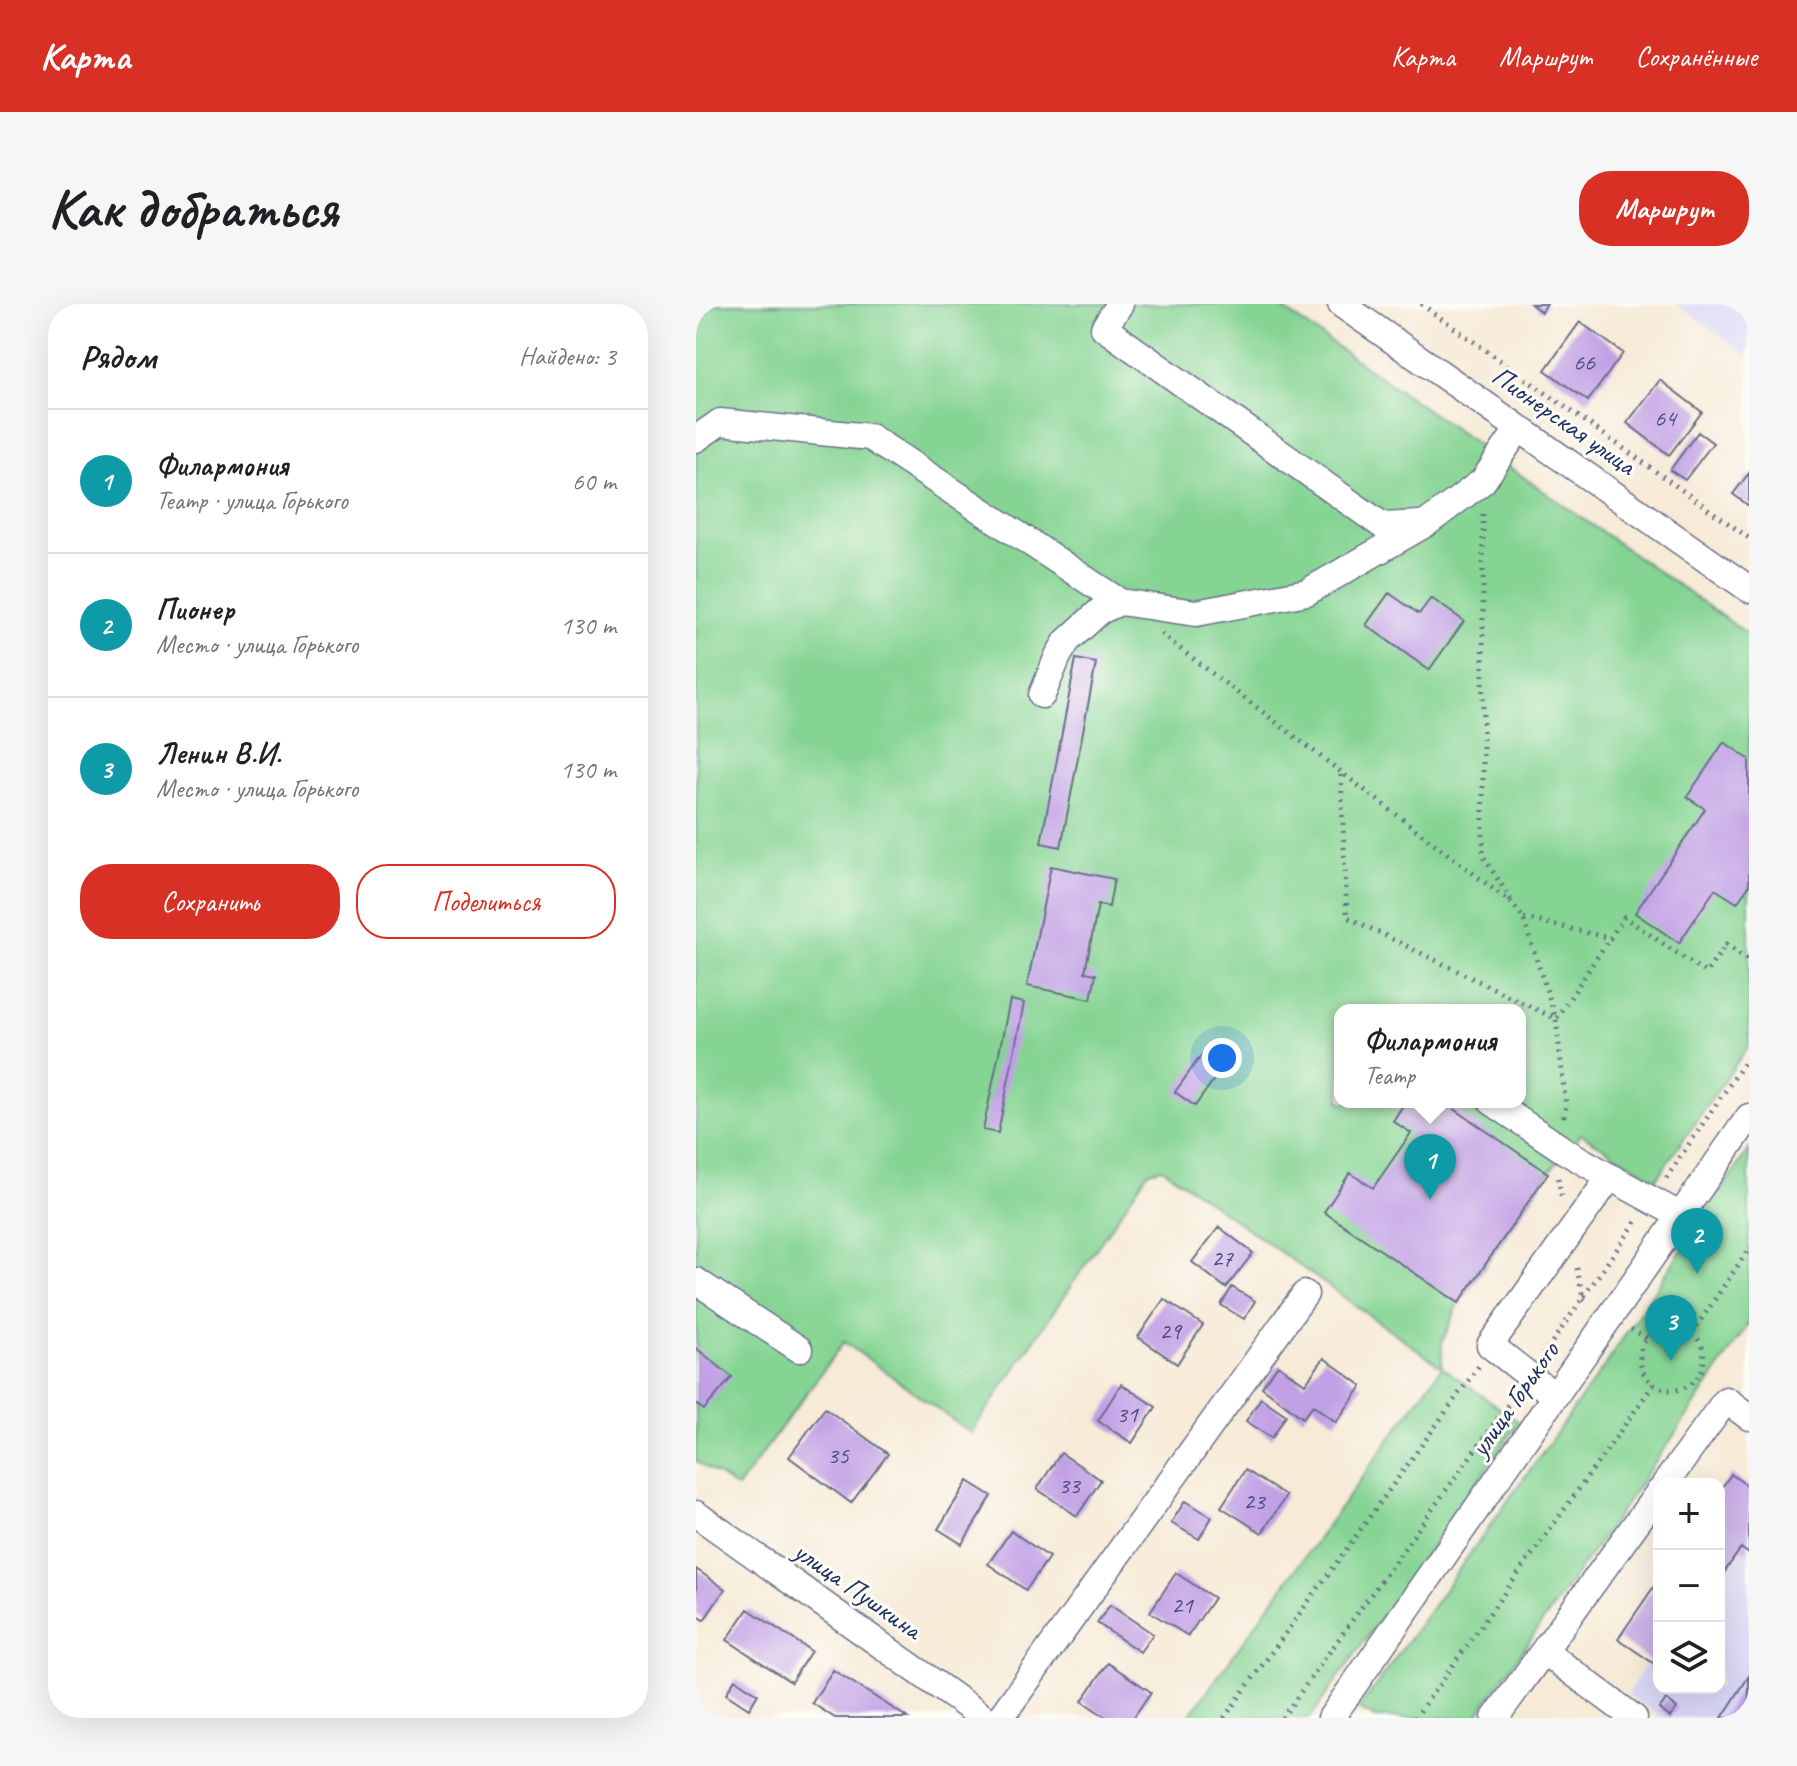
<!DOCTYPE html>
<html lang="ru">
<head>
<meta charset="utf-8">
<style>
	:root { --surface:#fff; --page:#f6f6f6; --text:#202124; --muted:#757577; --line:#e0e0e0; --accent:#d93025 }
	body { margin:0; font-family:Caveat,sans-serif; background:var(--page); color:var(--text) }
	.controls { position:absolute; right:24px; bottom:24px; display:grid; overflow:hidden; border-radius:16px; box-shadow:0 8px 32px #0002 }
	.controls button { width:72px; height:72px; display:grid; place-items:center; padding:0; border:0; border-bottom:2px solid var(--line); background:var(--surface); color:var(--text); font:40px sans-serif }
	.you { position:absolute; left:526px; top:754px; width:28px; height:28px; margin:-20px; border:6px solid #fff; border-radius:50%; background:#1a73e8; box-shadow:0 0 0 12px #1a73e833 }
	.badge { display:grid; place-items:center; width:52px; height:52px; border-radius:50%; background:var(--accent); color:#fff; font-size:26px; font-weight:700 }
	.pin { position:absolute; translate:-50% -66px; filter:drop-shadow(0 2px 4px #0008) }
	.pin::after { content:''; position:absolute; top:42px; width:28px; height:24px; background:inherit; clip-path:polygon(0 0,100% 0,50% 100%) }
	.popup { position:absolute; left:638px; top:700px; width:192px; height:104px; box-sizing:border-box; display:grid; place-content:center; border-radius:16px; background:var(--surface); filter:drop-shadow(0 2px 6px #0005); font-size:26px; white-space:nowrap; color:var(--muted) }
	.popup b { font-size:30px; color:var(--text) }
	.popup::after { content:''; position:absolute; left:50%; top:100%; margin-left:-16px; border:16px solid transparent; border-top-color:var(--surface) }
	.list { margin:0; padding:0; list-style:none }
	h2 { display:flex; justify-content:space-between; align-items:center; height:104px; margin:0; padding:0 32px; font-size:34px }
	h2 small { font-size:26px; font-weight:400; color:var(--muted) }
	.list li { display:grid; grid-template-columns:52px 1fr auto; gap:24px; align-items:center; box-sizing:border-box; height:144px; padding:0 32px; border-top:2px solid var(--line) }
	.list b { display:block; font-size:30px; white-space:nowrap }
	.list p { margin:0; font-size:26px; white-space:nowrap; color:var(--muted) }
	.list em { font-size:26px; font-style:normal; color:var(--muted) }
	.actions { display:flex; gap:16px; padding:24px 32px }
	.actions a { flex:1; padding:18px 0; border:2px solid var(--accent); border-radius:32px; text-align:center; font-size:28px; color:var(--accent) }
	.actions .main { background:var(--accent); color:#fff }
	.icon { flex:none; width:44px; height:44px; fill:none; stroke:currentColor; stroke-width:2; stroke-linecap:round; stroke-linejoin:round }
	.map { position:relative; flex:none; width:1053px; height:1414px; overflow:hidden; border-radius:32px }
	header { display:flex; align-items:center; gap:48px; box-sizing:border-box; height:112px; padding:0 40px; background:var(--accent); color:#fff }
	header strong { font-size:38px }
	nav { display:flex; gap:44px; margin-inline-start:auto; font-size:28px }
	.intro { display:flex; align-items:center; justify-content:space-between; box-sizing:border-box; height:192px; padding:0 48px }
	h1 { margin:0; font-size:56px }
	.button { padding:20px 36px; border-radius:32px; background:var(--accent); color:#fff; font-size:28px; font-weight:700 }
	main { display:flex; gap:48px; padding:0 48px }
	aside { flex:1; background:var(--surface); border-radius:32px; box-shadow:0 8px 32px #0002 }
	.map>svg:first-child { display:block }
	.built { fill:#d9d6f7 }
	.green { fill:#85d493; stroke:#508278; stroke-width:2; fill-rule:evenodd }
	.building { fill:#c1a0e5 }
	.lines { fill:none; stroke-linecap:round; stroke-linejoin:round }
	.minor-casing { stroke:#687088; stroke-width:29 }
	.path { stroke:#687088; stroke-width:5; stroke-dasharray:2 6; stroke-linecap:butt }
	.minor { stroke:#fff; stroke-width:26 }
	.labels { text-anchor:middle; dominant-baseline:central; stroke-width:6; stroke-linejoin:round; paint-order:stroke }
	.number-label { font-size:24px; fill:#444b80 }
	.street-label { font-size:28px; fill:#1b2f5e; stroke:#fdfcf7 }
</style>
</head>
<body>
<header>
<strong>Карта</strong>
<nav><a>Карта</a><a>Маршрут</a><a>Сохранённые</a></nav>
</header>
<div class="intro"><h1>Как добраться</h1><a class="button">Маршрут</a></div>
<main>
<aside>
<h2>Рядом<small>Найдено: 3</small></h2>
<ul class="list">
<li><span class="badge" style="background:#0f9aa8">1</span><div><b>Филармония</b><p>Театр · улица Горького</p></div><em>60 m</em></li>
<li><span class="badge" style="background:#0f9aa8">2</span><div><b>Пионер</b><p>Место · улица Горького</p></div><em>130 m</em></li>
<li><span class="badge" style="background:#0f9aa8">3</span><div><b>Ленин В.И.</b><p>Место · улица Горького</p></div><em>130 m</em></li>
</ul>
<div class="actions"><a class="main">Сохранить</a><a>Поделиться</a></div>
</aside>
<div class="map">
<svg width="1053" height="1414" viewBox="0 0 1053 1414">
	<rect width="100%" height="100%" fill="#fdfcf7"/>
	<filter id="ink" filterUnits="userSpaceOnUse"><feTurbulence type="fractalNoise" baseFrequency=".0125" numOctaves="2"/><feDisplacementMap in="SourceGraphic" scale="16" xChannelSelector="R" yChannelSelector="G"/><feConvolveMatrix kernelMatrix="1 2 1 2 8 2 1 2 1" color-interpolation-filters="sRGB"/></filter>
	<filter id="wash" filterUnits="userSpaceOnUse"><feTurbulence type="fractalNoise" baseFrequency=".006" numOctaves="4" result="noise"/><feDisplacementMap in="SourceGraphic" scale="32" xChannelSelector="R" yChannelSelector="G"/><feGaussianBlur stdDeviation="1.8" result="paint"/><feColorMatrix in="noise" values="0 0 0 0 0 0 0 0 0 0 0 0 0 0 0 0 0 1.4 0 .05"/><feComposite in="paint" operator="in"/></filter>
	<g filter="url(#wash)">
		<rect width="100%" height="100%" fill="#f7ead7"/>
		<path class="built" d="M 980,0 L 1053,0 L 1053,52 Z
			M 1035,1170 L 1053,1183 L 1053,1414 L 967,1414 L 931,1390 L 953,1356 L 922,1335 L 963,1275 L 963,1384 L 1023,1384 L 1023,1188 Z"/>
		<path class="green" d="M 0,0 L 580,0 L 1053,331 L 1053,741 L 960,875 L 885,830 L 852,869 L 763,999 L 746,1038 L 746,1063 L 823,1118 L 614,1414 L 492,1414 L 746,1063 L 466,864 L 453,867 L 275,1129 L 148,1038 L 41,1184 L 0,1157 ZM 644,706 L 824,706 L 824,798 L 644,798 Z
			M 1053,845 L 1053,1019 L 988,1117 L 779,1414 L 680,1414 L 663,1405 L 909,1061 Z"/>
		<g id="blocks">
			<path class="building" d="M 835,0 L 851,0 L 845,8 Z
				M 884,18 L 927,49 L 892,97 L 849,66 Z
				M 964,76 L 1006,108 L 973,151 L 931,119 Z
				M 1002,128 L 1017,139 L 989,176 L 974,166 Z
				M 1053,169 L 1053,202 L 1037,190 Z
				M 693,289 L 723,310 L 735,294 L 768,317 L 733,366 L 670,321 Z
				M 380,355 L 400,359 L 365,543 L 345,539 Z
				M 1028,438 L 1053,455 L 1053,582 L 1041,599 L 1019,585 L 983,639 L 939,609 L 1009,505 L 991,493 Z
				M 355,562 L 418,575 L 413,603 L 402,601 L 389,668 L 400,670 L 395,695 L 331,682 Z
				M 314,696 L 328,699 L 302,829 L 287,826 Z
				M 507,749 L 526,764 L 499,802 L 479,788 Z
				M 709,798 L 748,798 L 852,869 L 763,999 L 628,908 L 654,869 L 677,884 L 715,829 L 697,817 Z
				M 523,923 L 557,949 L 530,984 L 496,958 Z
				M 536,983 L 559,997 L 548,1015 L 525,1001 Z
				M 468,995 L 507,1021 L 481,1060 L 442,1033 Z
				M 0,1044 L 36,1073 L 8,1106 L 0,1100 Z
				M 628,1054 L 666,1082 L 640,1118 L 617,1101 L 607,1114 L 566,1083 L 582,1061 L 609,1080 Z
				M 425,1080 L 460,1103 L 436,1139 L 402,1117 Z
				M 565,1094 L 590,1111 L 576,1134 L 550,1117 Z
				M 129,1104 L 192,1150 L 155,1199 L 93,1153 Z
				M 365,1149 L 405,1176 L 381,1212 L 341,1185 Z
				M 549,1166 L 590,1192 L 566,1229 L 525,1203 Z
				M 1035,1170 L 1053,1183 L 1053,1250 L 1045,1244 L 1023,1276 L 1023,1188 Z
				M 272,1177 L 296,1192 L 266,1240 L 242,1225 Z
				M 489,1197 L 516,1213 L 503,1235 L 475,1219 Z
				M 315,1227 L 353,1253 L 330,1286 L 292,1260 Z
				M 0,1265 L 29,1285 L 8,1316 L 0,1310 Z
				M 480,1269 L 518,1294 L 492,1332 L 454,1308 Z
				M 963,1275 L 963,1363 L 922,1335 Z
				M 414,1301 L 457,1330 L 444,1348 L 401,1319 Z
				M 52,1305 L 115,1347 L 95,1378 L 31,1336 Z
				M 412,1359 L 455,1388 L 437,1414 L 411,1414 L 386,1397 Z
				M 137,1366 L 212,1414 L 139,1414 L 116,1399 Z
				M 1053,1372 L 1053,1409 L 1050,1414 L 1026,1414 Z
				M 39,1375 L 62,1390 L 53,1405 L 30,1390 Z
				M 970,1396 L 981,1404 L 974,1413 L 963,1405 Z"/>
		</g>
	</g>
	<g filter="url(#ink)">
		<use href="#blocks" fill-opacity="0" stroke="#687088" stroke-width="2"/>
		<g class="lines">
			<defs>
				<path id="minor" d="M 424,0 L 408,24 L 687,222 L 724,220
					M 645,0 L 1053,285
					M 0,135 L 24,118 L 174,133 L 424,298
					M 346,391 L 362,352 L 371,337 L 404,307 L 424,298 L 500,309 L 611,288 L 731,219 L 787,177 L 823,124
					M 796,798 L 869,847 L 914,873
					M 0,977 L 103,1045
					M 859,1092 L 794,1041 L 914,873 L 985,912
					M 969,1180 L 1030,1096 L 1053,1113
					M 0,1210 L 288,1414
					M 848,1347 L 938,1414
					M 304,1414 L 609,990
					M 635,1414 L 1053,813
					M 799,1414 L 963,1188"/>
			</defs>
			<use href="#minor" class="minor-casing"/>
			<path class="path" d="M 725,0 L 1053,234
				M 787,210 L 787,552 L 815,596
				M 465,330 L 817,600 L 827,614 L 860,715 L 870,802 L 867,817
				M 645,471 L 651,613 L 860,715 L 914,634
				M 828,614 L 914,634 L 928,613 L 1010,669 L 1030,640 L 1053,657
				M 862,874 L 866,895
				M 970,874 L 1053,752
				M 881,964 L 887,995 L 893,998
				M944 1054a32 32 0 1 1 64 0a32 32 0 1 1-64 0Z
				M 935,1025 L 951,1035
				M 996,1029 L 1053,945
				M 847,1051 L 942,915
				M 528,1414 L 783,1062
				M 586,1414 L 818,1092
				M 719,1414 L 958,1080"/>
			<use href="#minor" class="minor"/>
		</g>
	</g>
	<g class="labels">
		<g class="number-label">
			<text x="888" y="58">66</text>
			<text x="969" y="114">64</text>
			<text x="526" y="954">27</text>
			<text x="474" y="1027">29</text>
			<text x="431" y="1110">31</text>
			<text x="142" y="1151">35</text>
			<text x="373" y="1181">33</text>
			<text x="558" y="1197">23</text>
			<text x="486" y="1301">21</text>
		</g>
		<g class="street-label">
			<text transform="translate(868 116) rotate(35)">Пионерская улица</text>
			<text transform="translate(818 1095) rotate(-55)">улица Горького</text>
			<text transform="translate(162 1286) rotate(35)">улица Пушкина</text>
		</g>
	</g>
</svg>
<div class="controls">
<button>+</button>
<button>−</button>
<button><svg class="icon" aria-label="layers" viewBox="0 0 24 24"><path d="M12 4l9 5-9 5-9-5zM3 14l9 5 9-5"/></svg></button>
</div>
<div class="you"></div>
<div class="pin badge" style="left:734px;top:896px;background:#0f9aa8">1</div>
<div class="popup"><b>Филармония</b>Театр</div>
<div class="pin badge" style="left:1001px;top:970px;background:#0f9aa8">2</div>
<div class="pin badge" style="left:975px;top:1057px;background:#0f9aa8">3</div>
</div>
</main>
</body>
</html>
